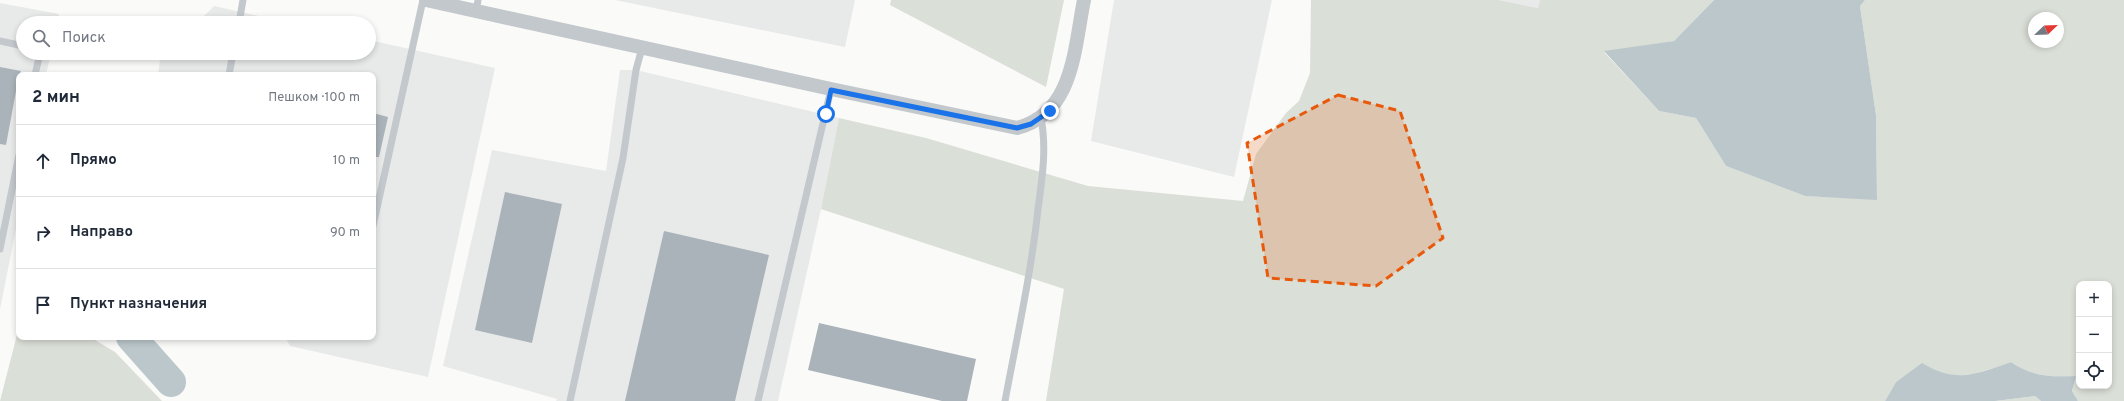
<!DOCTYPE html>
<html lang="ru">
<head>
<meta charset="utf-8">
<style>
	:root { --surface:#fff; --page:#f2f2f3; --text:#1f2937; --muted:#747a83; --line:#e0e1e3 }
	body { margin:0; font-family:Overpass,sans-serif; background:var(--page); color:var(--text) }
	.controls { position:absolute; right:12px; bottom:12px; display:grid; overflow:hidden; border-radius:8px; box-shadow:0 2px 6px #0003 }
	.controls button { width:36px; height:36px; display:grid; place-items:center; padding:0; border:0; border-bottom:1px solid var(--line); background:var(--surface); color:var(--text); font:20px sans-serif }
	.compass { position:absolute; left:2028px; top:12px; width:36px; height:36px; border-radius:50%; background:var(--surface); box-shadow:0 2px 6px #0003; rotate:67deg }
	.stop { position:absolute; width:12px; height:12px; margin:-9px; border:3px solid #1a73e8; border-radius:50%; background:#fff }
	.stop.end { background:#1a73e8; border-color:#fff; box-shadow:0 1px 4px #0008 }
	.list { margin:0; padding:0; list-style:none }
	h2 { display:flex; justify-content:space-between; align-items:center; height:52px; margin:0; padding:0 16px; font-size:17px }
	h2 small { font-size:13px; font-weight:400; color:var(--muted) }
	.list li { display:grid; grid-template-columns:26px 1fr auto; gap:12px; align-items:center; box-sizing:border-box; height:72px; padding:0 16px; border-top:1px solid var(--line) }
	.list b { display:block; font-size:15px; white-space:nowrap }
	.list em { font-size:13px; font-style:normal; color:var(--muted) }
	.icon { flex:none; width:22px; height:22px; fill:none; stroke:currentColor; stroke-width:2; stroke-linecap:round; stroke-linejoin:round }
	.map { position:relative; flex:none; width:2124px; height:401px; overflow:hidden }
	.search { position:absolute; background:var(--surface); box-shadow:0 2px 6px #0003; left:16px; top:16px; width:360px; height:44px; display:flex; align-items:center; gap:10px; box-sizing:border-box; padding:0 14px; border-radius:22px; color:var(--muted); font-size:15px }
	.panel { position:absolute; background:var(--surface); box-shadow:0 2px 6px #0003; left:16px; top:72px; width:360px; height:268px; border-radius:8px }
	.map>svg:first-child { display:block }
	.built { fill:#e8e9e9 }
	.green { fill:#dadfd7; fill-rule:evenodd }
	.water { fill:#bbc7cb }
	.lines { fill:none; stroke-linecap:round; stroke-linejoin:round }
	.river { stroke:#bbc7cb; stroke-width:30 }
	.building { fill:#aab3b9 }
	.lane { stroke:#c3c8cc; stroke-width:7 }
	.street { stroke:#c3c8cc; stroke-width:14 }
	.route { stroke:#1a73e8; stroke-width:5 }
	.marked { fill:#e8590c; fill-opacity:0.2; stroke:#e8590c; stroke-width:3; stroke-dasharray:8 5; stroke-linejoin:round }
</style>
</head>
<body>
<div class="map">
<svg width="2124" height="401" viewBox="0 0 2124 401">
	<rect width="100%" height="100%" fill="#fafaf8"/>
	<path class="built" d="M 615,0 L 855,0 L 845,47 Z
		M 1114,0 L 1272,0 L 1234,177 L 1091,141 Z
		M 1499,0 L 1540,0 L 1538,8 Z
		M 0,3 L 59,14 L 57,23 L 23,23 L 23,53 L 51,53 L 46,75 L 19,75 L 19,214 L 0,309 Z
		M 214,6 L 290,23 L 197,23 Z
		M 369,40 L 495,68 L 428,377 L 290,346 L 285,337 L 373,337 L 373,75 L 158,75 L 160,60 L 167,53 L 369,53 Z
		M 620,70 L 636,70 L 839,118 L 821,209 L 778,401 L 556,401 L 557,399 L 443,366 L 492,150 L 606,171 Z"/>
	<path class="green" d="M 891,0 L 1064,0 L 1046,87 L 890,5 Z
		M 1311,0 L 1499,0 L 1538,8 L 1540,0 L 1714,0 L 1674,41 L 1604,52 L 1659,111 L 1696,118 L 1726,166 L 1805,196 L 1877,199 L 1876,115 L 1860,6 L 1865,0 L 2124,0 L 2124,401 L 2078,401 L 2072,391 L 2076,376 C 2051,377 2033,377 2011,362 C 1976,374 1957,384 1922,364 L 1896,382 L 1885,401 L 1046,401 L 1064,289 L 821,209 L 839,118 L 926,138 L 1088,186 L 1243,201 L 1256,154 L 1286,113 L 1299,101 L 1310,73 ZM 2034,18 L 2058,18 L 2058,42 L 2034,42 ZM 2079,284 L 2109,284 L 2109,386 L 2079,386 Z
		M 19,327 L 19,337 L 90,337 L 115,352 L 162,401 L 0,401 Z
		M 2035,396 L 2041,401 L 1995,401 Z"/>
	<path class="water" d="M 1714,0 L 1865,0 L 1860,6 L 1876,115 L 1877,200 L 1805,196 L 1726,166 L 1696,118 L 1659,111 L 1604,51 L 1674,41 Z
		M 2011,362 C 2033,377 2051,377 2076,376 L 2072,391 L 2078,401 L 2041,401 L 2035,396 L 1995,401 L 1885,401 L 1896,382 L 1922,363 C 1957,384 1976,374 2011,362 Z"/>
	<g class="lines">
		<path class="river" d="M 131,337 L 171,382"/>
	</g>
	<path class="building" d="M 0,67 L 21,71 L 19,75 L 6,145 L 0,144 Z
		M 373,113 L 388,117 L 379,157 L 373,157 Z
		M 505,192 L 562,204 L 532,343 L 475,330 Z
		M 664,231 L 769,255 L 735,401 L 625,401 Z
		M 819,323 L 976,359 L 967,401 L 942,401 L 808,370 Z"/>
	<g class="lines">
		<path class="lane" d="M 476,11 L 478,0
			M 239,23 L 243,0
			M 0,41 L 23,46
			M 35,75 L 40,53
			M 229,75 L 233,53
			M 373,226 L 423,0
			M 0,249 L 19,155
			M 570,401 L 623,158 L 636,70 L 642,48
			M 758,401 L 831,89
			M 1005,401 C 1017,337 1031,274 1038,209 C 1042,179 1047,149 1041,118"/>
		<path class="street" d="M 426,0 L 831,89 L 1017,128 C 1074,113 1074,49 1084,0"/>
	</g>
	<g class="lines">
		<path class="route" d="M 826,114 L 831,90 L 1017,128 L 1031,124 L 1050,111"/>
	</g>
	<path class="marked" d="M 1338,95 L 1400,111 L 1443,238 L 1376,286 L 1268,278 L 1247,143 Z"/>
</svg>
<div class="controls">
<button>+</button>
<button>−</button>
<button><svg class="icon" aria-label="locate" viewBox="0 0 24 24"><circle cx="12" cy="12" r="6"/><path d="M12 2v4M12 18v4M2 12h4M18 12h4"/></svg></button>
</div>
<svg class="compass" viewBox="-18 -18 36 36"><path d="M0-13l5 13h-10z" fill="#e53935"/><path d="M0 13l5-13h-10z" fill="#747a83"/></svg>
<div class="stop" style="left:826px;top:114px"></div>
<div class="stop end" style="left:1050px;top:111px"></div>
<div class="search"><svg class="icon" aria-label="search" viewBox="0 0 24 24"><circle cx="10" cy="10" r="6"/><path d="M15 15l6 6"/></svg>Поиск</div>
<section class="panel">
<h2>2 мин<small>Пешком · 100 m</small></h2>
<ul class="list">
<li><svg class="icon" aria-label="ahead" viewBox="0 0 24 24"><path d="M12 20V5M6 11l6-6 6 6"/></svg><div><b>Прямо</b></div><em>10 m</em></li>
<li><svg class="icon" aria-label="right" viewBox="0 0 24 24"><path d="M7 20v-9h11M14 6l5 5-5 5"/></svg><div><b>Направо</b></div><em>90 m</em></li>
<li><svg class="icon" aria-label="arrive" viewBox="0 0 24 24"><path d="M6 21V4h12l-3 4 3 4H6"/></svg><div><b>Пункт назначения</b></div></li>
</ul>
</section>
</div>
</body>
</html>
